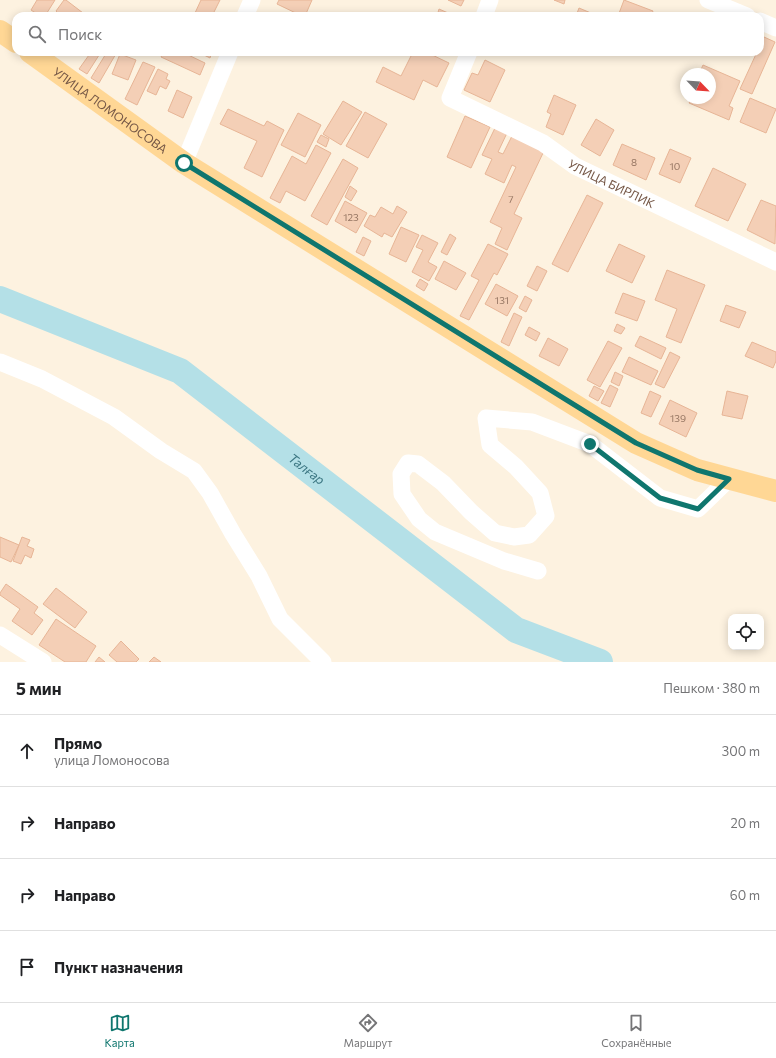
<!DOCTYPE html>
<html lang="ru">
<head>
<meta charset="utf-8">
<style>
	:root { --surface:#fff; --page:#f6f6f6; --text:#202124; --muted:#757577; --line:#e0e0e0; --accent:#0f766e }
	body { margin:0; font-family:Commissioner,sans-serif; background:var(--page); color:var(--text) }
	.controls { position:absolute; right:12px; bottom:12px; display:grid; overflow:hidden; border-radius:8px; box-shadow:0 2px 10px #0003 }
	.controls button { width:36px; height:36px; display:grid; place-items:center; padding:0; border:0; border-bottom:1px solid var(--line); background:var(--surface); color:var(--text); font:20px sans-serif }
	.compass { position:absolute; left:680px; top:68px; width:36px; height:36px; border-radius:50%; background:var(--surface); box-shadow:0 2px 10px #0003; rotate:115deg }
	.stop { position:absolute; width:12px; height:12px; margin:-9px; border:3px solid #0f766e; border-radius:50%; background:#fff }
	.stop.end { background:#0f766e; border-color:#fff; box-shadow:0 1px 4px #0008 }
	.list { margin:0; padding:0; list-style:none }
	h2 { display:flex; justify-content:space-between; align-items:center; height:52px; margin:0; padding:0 16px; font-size:17px }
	h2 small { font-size:13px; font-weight:400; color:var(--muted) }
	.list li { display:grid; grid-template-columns:26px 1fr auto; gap:12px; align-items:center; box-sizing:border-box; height:72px; padding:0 16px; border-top:1px solid var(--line) }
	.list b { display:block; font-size:15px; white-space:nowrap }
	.list p { margin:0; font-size:13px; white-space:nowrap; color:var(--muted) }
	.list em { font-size:13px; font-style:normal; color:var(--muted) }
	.icon { flex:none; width:22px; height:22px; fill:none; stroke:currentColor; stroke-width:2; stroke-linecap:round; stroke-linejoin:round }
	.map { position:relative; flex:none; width:776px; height:662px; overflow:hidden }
	.search { position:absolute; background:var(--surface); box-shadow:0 2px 10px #0003; left:12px; right:12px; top:12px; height:44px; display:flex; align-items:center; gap:10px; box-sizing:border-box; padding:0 14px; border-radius:12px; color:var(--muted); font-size:15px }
	.sheet { height:340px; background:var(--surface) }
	nav { display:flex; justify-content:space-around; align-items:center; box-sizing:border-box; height:56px; border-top:1px solid var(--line); background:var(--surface); font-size:11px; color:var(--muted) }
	nav a { display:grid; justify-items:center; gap:2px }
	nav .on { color:var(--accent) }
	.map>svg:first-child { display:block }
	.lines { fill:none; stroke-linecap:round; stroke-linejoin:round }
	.river { stroke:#b4e0e7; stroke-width:26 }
	.building { fill:#f4cfb6; stroke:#e7b596 }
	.minor { stroke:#fff; stroke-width:17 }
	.major { stroke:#ffd795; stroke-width:22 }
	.route { stroke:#0f766e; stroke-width:5 }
	.labels { text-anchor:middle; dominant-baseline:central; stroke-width:3.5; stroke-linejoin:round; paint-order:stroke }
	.number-label { font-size:10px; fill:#957562 }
	.street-label { font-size:12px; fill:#755746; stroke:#fff5e7 }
	.water-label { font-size:13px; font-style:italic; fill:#3c7783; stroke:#fff5e7 }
</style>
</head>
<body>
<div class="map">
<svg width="776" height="662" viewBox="0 0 776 662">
	<rect width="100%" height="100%" fill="#fdf2e0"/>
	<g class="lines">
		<path class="river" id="s1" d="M 0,299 L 180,371 L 516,630 L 600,662"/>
	</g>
	<path class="building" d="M 37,0 L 55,0 L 45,16 L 40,16 L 31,10 Z
		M 64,0 L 66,0 L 83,13 L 81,16 L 61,16 L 56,11 Z
		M 201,0 L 220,0 L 212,16 L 200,16 L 195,13 Z
		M 279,0 L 312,0 L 305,16 L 302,16 L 277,4 Z
		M 448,0 L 464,0 L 461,6 Z
		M 554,0 L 565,0 L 564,4 Z
		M 624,0 L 653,11 L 651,16 L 618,16 Z
		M 579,8 L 598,16 L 576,16 Z
		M 439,9 L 455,16 L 437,16 Z
		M 498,13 L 505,16 L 496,16 Z
		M 764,37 L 775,42 L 752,94 L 740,89 L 757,52 L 760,52 L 760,45 Z
		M 85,52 L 101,52 L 87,74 L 79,69 L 89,55 Z
		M 107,52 L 117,52 L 99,83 L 91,78 Z
		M 164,52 L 182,52 L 205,63 L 200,75 L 161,57 Z
		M 198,52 L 212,52 L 210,58 Z
		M 304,52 L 314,52 L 312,55 Z
		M 413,52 L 426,52 L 449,63 L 437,87 L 423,80 L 414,100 L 376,82 L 383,67 L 401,76 Z
		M 120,54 L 136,60 L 128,80 L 112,74 Z
		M 485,60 L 505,70 L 490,102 L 464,90 L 472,73 L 478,75 Z
		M 143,62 L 155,67 L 137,105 L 125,99 Z
		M 703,65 L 740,81 L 729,106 L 733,108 L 729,120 L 689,103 L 692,98 L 710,98 L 710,74 L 699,74 Z
		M 158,69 L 168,74 L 166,79 L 170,81 L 166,89 L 160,86 L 156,95 L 147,91 Z
		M 177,90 L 192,97 L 183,118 L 168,111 Z
		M 554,95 L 576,105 L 563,135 L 546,127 L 551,114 L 547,112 Z
		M 750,98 L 776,109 L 766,133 L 740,122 Z
		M 343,101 L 362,112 L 341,145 L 323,134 Z
		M 228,109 L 264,126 L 267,121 L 284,130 L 262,177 L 244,168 L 257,141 L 220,124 Z
		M 365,112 L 387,124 L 368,158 L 346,146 Z
		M 298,113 L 321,125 L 305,157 L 281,145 Z
		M 465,116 L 490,127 L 471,168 L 447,157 Z
		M 596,119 L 614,130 L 600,156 L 581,145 Z
		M 495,128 L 507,133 L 498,152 L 503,154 L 512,136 L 544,151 L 514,214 L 522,218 L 507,250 L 495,244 L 502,228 L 490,222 L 516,167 L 512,165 L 504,183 L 485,174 L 492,159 L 482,155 Z
		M 321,135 L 329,139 L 326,147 L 317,142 Z
		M 622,144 L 655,158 L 646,180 L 613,165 Z
		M 316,145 L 331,153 L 305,201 L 286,191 L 280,203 L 270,198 L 292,156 L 306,164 Z
		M 670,149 L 691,158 L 680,183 L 659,174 Z
		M 343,159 L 358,168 L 327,225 L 311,216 Z
		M 713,168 L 746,184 L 728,221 L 695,206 Z
		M 350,186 L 357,191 L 351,201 L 345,197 Z
		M 587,195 L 603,203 L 568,272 L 552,264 Z
		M 761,200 L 776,206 L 775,244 L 747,230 Z
		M 345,201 L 367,213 L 356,233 L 335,221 Z
		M 397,206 L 407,212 L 392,237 L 384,233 L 382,237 L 364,226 L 370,215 L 375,217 L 381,207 L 393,214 Z
		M 401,227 L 419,235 L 406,262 L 389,254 Z
		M 450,234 L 456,238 L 447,255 L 441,252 Z
		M 422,235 L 438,243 L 428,262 L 437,267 L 429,281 L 412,272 L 423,250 L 416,247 Z
		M 363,237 L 371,241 L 364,256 L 356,252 Z
		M 488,244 L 508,254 L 497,275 L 494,273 L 469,320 L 460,316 L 479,280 L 471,276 Z
		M 619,244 L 645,256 L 632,283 L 606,271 Z
		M 444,261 L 466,273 L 456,290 L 435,279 Z
		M 537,266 L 547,271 L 537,291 L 527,286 Z
		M 667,270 L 705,285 L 681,343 L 666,337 L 677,309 L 655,300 Z
		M 420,279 L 428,284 L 424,291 L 416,286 Z
		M 496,284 L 518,296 L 507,316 L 485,304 Z
		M 623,293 L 645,301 L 637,321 L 615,313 Z
		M 525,296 L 532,300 L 526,312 L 519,308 Z
		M 726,305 L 746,312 L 739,328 L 720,321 Z
		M 514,313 L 522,317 L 509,346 L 501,342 Z
		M 617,324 L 625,328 L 621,334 L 614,331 Z
		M 529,327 L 540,333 L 536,341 L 525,335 Z
		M 640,336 L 666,348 L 661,359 L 635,346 Z
		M 548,338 L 568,349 L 559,366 L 539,356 Z
		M 608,341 L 622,348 L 600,387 L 587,380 Z
		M 752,342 L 776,352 L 776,361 L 773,368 L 745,356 Z
		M 670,352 L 680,357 L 664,388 L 655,384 Z
		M 629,357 L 658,371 L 651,385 L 622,372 Z
		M 615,372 L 623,376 L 619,386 L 611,382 Z
		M 610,385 L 618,389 L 610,407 L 601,403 Z
		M 594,386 L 604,391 L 598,401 L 589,396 Z
		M 650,391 L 661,396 L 651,417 L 641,413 Z
		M 727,391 L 748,396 L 742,419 L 722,415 Z
		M 670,400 L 697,413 L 686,437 L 659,424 Z
		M 0,537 L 19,545 L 11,562 L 0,557 Z
		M 22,537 L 30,540 L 27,546 L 34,549 L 31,558 L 25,555 L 21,564 L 13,561 Z
		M 6,584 L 38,607 L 34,613 L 43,620 L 32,635 L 12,621 L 20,609 L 0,595 L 0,593 Z
		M 56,588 L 87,612 L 75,628 L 43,604 Z
		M 56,619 L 96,646 L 86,662 L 65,662 L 39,645 Z
		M 121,641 L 139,659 L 136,662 L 117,662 L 109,655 Z
		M 99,657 L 105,662 L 95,662 Z
		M 154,657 L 161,662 L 149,662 Z"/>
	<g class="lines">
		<g class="minor">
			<path d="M 708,0 L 747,16"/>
			<path d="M 245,16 L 252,0"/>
			<path d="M 484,16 L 490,0"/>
			<path d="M 760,21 L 776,28"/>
			<path id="s2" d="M 469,52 L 450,98 L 543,143 L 575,166 L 776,262"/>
			<path d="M 184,163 L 230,52"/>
			<path d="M 0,362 L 42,379 L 114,417 L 161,451 L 194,471 L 210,493 L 233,534 L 259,576 L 280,619 L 323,662"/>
			<path d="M 538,571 L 504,561 L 435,532 L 419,519 L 402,494 L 401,474 L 408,463 L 418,464 L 443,483 L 471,512 L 495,533 L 514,537 L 529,535 L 546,516 L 540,493 L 516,467 L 490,445 L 486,418 L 532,422 L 590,444 L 660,498 L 698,509 L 729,479"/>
			<path d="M 0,635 L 43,662"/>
		</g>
		<g class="major">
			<path d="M 0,31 L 16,42"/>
			<path id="s3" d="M 30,52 L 184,163 L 636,443 L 697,470 L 776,491"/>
		</g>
	</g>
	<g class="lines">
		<path class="route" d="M 184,163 L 636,443 L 697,470 L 729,479 L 698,509 L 660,498 L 590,444"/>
	</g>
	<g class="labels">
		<g class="number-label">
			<text x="634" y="162">8</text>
			<text x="675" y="166">10</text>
			<text x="511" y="199">7</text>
			<text x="351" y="217">123</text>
			<text x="502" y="300">131</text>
			<text x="678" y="418">139</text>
		</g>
		<g class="street-label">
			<text stroke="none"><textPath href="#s3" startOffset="99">УЛИЦА ЛОМОНОСОВА</textPath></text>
			<text stroke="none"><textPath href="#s2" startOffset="233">УЛИЦА БИРЛИК</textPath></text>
		</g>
		<g class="water-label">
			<text stroke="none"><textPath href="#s1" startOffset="354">Талғар</textPath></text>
		</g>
	</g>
</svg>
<div class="controls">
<button><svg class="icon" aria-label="locate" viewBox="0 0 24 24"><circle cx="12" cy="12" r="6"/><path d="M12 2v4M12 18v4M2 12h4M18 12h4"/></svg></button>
</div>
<svg class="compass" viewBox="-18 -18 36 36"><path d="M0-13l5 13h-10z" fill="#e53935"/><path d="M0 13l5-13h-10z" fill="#757577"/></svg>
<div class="stop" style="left:184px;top:163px"></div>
<div class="stop end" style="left:590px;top:444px"></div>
<div class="search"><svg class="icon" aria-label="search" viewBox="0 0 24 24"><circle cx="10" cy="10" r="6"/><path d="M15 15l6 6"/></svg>Поиск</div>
</div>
<section class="sheet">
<h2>5 мин<small>Пешком · 380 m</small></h2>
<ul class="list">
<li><svg class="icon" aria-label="ahead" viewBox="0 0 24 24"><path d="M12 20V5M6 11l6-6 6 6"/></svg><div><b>Прямо</b><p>улица Ломоносова</p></div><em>300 m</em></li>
<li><svg class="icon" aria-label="right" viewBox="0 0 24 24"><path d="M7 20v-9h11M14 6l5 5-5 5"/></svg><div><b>Направо</b></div><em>20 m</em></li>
<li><svg class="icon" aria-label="right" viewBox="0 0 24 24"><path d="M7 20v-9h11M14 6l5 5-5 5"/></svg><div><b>Направо</b></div><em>60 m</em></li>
<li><svg class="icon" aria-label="arrive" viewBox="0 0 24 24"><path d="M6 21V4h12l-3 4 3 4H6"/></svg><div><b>Пункт назначения</b></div></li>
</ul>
</section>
<nav>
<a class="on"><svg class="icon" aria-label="map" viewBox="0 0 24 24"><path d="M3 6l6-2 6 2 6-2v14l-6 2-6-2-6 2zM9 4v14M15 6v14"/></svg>Карта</a>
<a><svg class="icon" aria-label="directions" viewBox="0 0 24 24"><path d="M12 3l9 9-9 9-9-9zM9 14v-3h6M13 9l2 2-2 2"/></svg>Маршрут</a>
<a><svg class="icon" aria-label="saved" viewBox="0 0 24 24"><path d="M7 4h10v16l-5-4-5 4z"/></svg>Сохранённые</a>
</nav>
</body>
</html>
